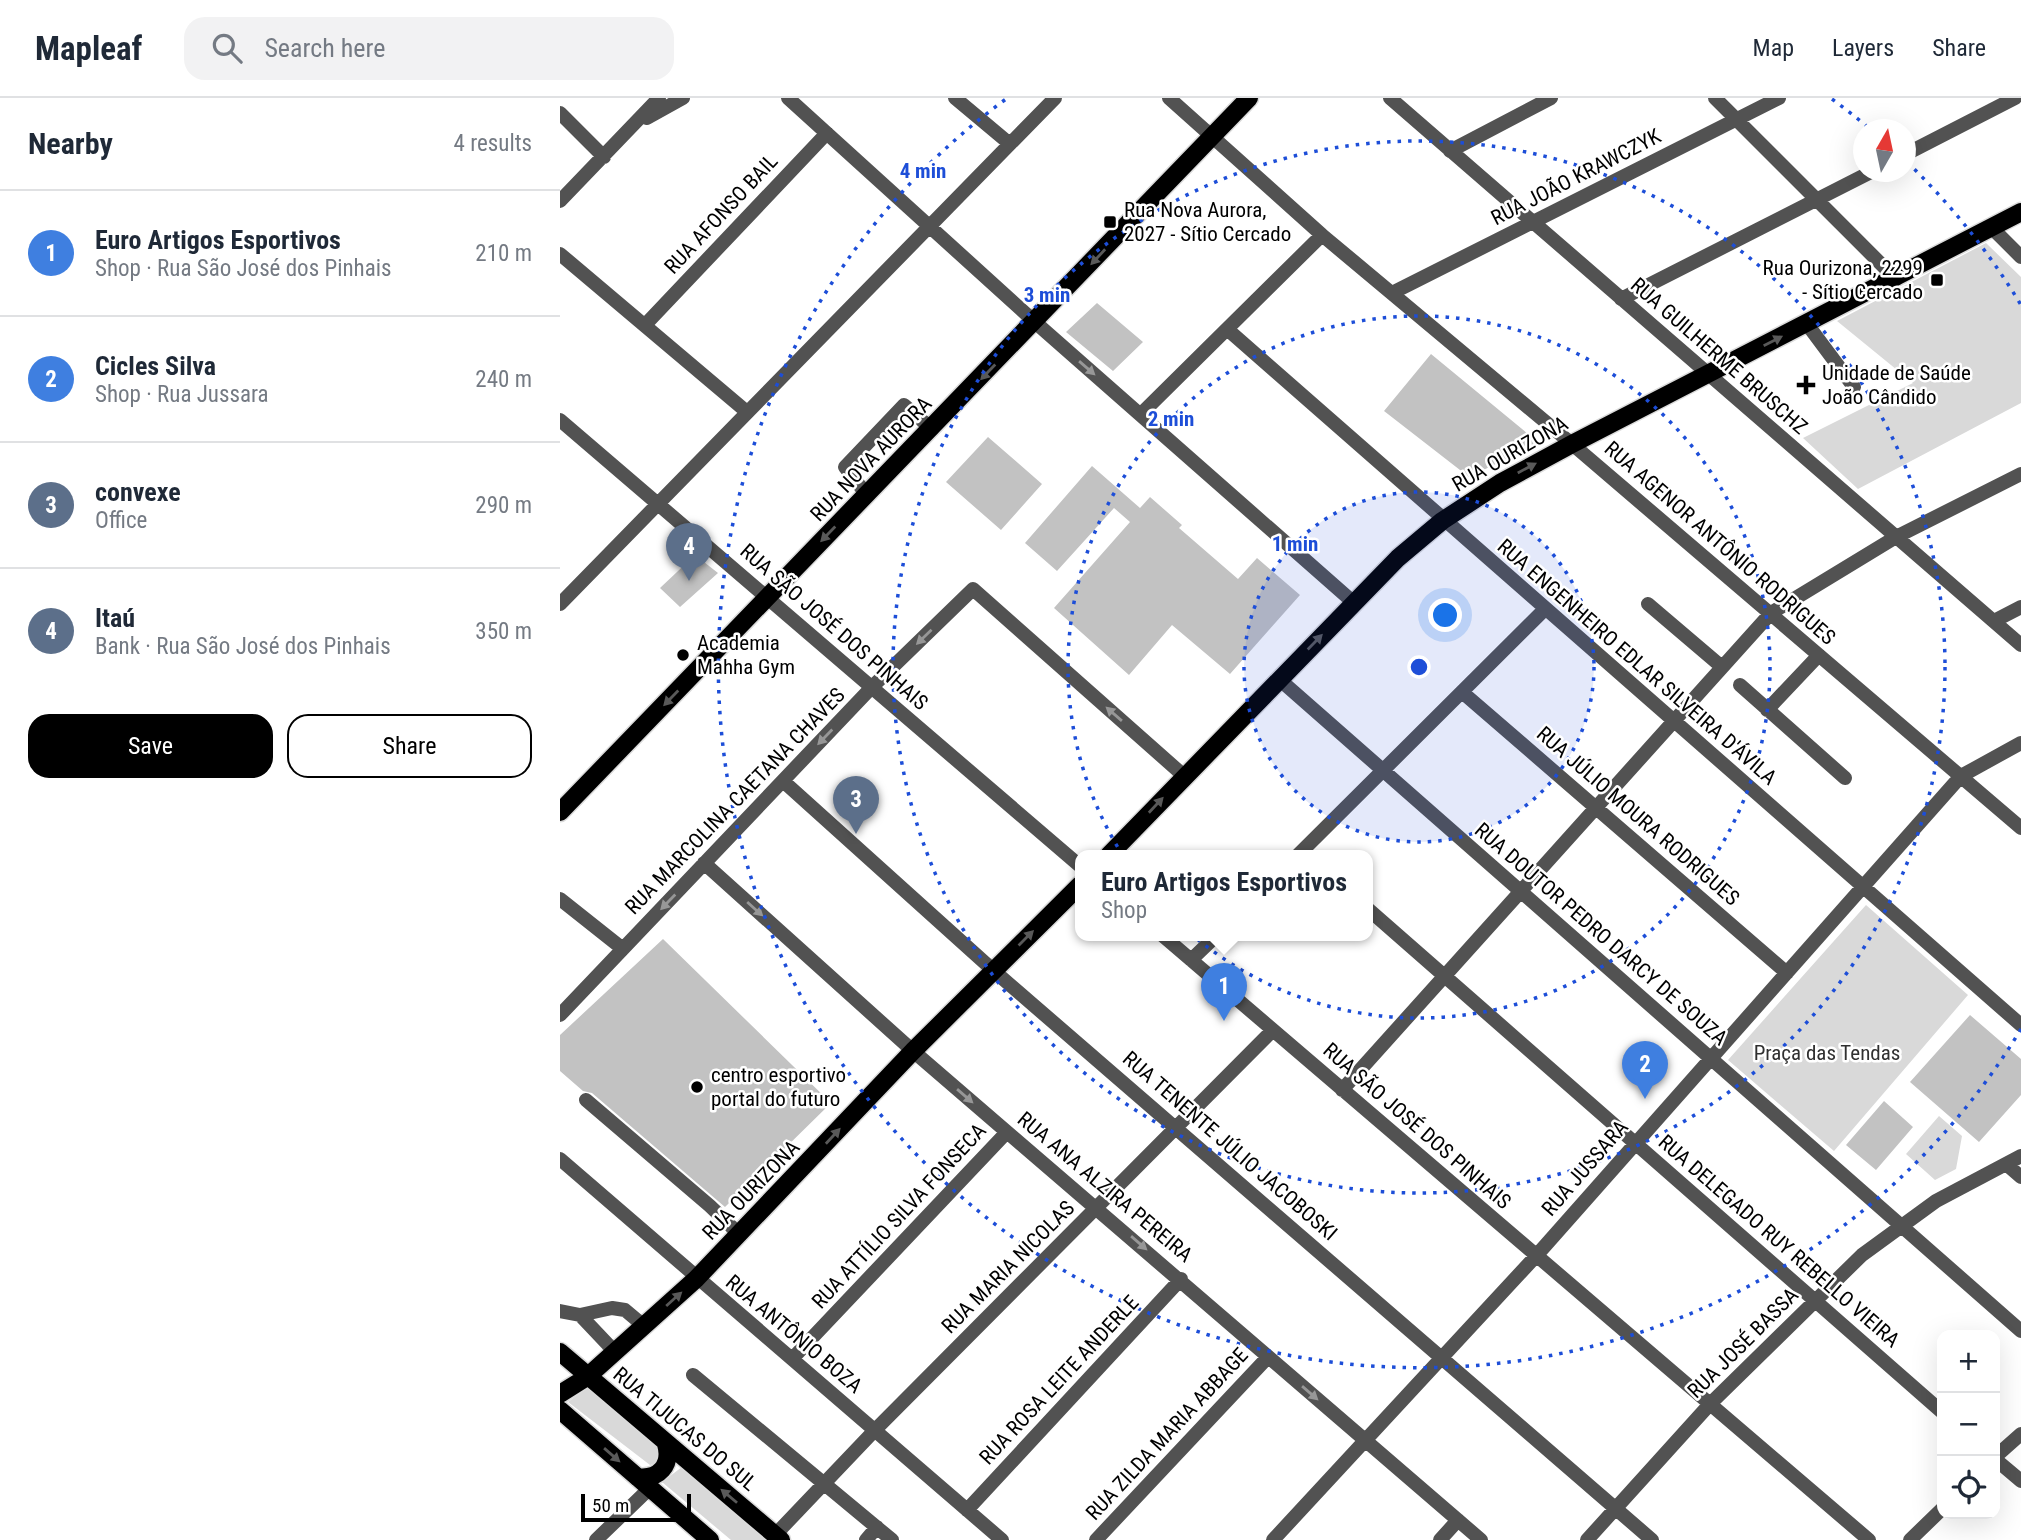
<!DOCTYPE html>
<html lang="en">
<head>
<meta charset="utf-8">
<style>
	:root { --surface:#fff; --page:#f2f2f3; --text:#1f2937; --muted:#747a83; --line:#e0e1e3; --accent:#000 }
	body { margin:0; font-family:"Roboto Condensed",sans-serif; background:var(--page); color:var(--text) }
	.controls { position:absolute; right:21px; bottom:21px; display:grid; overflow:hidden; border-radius:14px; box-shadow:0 7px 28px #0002 }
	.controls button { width:63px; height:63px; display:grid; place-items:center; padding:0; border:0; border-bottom:2px solid var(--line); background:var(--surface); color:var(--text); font:35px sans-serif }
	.compass { position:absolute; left:1293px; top:21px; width:63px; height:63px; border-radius:50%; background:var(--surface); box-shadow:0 7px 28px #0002; rotate:9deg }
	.scale { position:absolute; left:21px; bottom:18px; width:110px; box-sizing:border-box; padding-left:7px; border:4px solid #000; border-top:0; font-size:19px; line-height:24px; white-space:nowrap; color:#000; -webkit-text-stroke:5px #fff; paint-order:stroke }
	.you { position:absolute; left:886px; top:518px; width:24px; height:24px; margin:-18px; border:5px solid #fff; border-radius:50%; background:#1a73e8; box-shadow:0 0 0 10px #1a73e833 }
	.badge { display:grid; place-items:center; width:46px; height:46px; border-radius:50%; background:var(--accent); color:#fff; font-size:23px; font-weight:700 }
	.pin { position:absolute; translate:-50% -58px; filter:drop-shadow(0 2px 4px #0008) }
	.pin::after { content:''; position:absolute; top:37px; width:24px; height:21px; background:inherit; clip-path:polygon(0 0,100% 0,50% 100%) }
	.popup { position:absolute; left:515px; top:752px; width:298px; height:91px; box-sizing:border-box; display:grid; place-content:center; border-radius:14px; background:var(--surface); filter:drop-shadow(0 2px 5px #0005); font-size:23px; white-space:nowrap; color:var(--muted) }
	.popup b { font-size:26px; color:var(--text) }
	.popup::after { content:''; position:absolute; left:50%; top:100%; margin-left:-14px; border:14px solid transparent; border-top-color:var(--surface) }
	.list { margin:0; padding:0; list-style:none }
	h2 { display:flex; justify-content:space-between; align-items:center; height:91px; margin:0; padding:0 28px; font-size:30px }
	h2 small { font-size:23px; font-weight:400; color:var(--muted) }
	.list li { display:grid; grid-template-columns:46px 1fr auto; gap:21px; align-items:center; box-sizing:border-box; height:126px; padding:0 28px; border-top:2px solid var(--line) }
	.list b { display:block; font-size:26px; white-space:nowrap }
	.list p { margin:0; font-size:23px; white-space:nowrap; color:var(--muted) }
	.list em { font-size:23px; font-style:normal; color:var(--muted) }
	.actions { display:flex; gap:14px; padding:21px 28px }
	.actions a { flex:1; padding:16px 0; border:2px solid var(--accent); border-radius:21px; text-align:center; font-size:24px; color:var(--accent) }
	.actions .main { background:var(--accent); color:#fff }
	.icon { flex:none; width:38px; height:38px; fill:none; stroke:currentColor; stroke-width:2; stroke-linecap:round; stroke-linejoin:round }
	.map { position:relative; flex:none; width:1461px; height:1442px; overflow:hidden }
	header { display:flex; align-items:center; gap:42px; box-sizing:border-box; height:98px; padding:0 35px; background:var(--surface); border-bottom:2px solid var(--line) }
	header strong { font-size:33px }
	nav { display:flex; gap:38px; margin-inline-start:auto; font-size:24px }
	.search { width:490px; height:63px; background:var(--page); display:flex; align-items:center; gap:18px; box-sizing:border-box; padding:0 24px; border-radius:21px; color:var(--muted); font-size:26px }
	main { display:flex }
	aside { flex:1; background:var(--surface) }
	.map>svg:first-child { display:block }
	.green { fill:#d9d9d9 }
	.building { fill:#c2c2c2 }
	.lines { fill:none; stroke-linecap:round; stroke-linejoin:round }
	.major-casing { stroke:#dbdbdb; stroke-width:21 }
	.minor { stroke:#525252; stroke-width:14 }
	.major { stroke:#000; stroke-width:18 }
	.oneway { fill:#595959 }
	.oneway2 { fill:#979797 }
	.ring { fill:none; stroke:#1d4ed8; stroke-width:3.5; stroke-dasharray:3.5 7 }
	.poi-dot { fill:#000; stroke:#fff; stroke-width:2.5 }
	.labels { text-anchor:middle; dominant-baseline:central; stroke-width:5; stroke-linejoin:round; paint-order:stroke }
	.street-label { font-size:21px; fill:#000; stroke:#fff }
	.poi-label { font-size:21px; fill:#000; stroke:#fff; text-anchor:start }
	.park-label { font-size:21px; fill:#303030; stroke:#fff }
	.centre { fill:#1d4ed8; stroke:#fff; stroke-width:3.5 }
	.ring-label { font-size:21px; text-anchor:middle; font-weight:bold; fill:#1d4ed8; stroke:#fff; stroke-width:5; stroke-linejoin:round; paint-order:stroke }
</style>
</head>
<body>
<header>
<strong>Mapleaf</strong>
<div class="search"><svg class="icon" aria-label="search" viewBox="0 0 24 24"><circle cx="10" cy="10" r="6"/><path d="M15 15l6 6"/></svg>Search here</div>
<nav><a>Map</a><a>Layers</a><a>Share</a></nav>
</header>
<main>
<aside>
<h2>Nearby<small>4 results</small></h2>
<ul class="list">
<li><span class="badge" style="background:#3f7fe0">1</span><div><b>Euro Artigos Esportivos</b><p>Shop · Rua São José dos Pinhais</p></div><em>210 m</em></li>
<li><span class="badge" style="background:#3f7fe0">2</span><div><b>Cicles Silva</b><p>Shop · Rua Jussara</p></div><em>240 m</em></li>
<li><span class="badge" style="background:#5c6f8a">3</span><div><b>convexe</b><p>Office</p></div><em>290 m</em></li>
<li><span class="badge" style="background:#5c6f8a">4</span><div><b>Itaú</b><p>Bank · Rua São José dos Pinhais</p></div><em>350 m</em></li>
</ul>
<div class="actions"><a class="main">Save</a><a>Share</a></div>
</aside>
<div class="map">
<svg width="1461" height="1442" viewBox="0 0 1461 1442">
	<rect width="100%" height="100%" fill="#fff"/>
	<path class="green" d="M 1426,145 L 1461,179 L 1461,305 L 1298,391 L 1243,340 L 1353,285 L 1277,223 Z
		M 1306,807 L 1408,897 L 1274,1053 L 1168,962 Z
		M 1379,1018 L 1402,1038 L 1396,1071 L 1375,1082 L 1346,1056 Z
		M 28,1289 L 102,1351 L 98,1365 L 90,1367 L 8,1304 Z
		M 122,1369 L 210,1442 L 171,1442 L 102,1384 Z"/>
	<path class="building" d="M 537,205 L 583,244 L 553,273 L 506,234 Z
		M 871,256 L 979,345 L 909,379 L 824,313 Z
		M 428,339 L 482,386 L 441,432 L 386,384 Z
		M 532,368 L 580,410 L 590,399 L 622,427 L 619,430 L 678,481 L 697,460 L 740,497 L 670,576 L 612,527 L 569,577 L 494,510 L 570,424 L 554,410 L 497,473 L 465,445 Z
		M 135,457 L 158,475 L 120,509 L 100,490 Z
		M 103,841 L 271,1005 L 165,1109 L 32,995 L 23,993 L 0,973 L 0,937 Z
		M 1410,917 L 1461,961 L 1461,997 L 1419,1044 L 1350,984 Z
		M 1324,1003 L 1353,1029 L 1316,1072 L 1286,1047 Z"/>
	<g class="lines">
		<defs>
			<path id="major" d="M 0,714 L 689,0
				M 549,757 L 838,460 L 882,423 L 940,385 L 1012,346 L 1461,114
				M 0,1254 L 221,1442
				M 0,1296 L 27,1279 L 136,1181 L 353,953 L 520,787
				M 0,1312 L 150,1442
				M 77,1379 C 99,1382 112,1367 106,1346"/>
		</defs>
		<use href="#major" class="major-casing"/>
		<path class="minor" d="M 228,0 L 476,225 L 793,504
			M 395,0 L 450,46
			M 609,0 L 762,137 L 1012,346 L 1461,730
			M 830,0 L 1461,547
			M 1155,0 L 1336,181
			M 0,15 L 44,59
			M 87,20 L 123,0
			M 890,53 L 991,0
			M 1346,56 L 1455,0
			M 0,103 L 99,0
			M 1432,130 L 1461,159
			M 0,156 L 187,314
			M 832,195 L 1219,0
			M 1061,201 L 1311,74
			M 1247,226 L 1294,289
			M 85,227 L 267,35
			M 667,231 L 1461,927
			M 581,316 L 762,137
			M 0,322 L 520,768
			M 307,397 L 285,369 L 344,307 L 372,331
			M 0,506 L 495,0
			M 1088,506 L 1162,569
			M 1434,523 L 1461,509
			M 719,581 L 1461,1233
			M 1180,587 L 1285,680
			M 902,594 L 1227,875
			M 1207,612 L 1259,557
			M 223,683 L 434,873 L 1092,1442
			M 738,757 L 985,511
			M 144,765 L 353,953 L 921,1442
			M 0,801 L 63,851
			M 808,811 L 1382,1314
			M 602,837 L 1309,1442
			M 631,862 L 657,837
			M 0,917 L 312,589 L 413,491 L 623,677
			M 782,992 L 1211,515 L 1336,439 L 1461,376
			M 26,1002 L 150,1108 L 180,1137
			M 0,1061 L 442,1442
			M 1446,1066 L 1461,1079
			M 0,1213 L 20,1217 L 52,1210 L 65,1212 L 84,1228
			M 20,1217 L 55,1254
			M 232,1261 L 447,1034
			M 133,1277 L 332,1442
			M 1435,1359 L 1461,1336
			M 1435,1361 L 1461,1383
			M 407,1412 L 621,1181
			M 215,1437 L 315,1332 L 713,932
			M 36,1442 L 90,1390
			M 306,1442 L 317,1429
			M 536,1442 L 708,1259
			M 713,1442 L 976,1158 L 1401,678 L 1461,645
			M 880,1442 L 898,1422
			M 1027,1442 L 1150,1306 L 1302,1157 L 1376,1103 L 1461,1058
			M 1350,1442 L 1382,1411"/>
		<use href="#major" class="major"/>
	</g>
	<defs><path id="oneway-solid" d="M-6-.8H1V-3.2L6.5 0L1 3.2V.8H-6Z" transform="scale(1.75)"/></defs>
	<g class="oneway">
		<use href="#oneway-solid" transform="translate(538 159) rotate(133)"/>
		<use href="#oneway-solid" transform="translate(1213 243) rotate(-27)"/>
		<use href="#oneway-solid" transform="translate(428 274) rotate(134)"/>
		<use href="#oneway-solid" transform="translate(967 370) rotate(-28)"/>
		<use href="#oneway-solid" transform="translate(268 436) rotate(134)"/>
		<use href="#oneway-solid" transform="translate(755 544) rotate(-46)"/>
		<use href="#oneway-solid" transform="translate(111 600) rotate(134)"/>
		<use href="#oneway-solid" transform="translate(596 707) rotate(-47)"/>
		<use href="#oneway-solid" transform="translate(466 840) rotate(-45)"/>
		<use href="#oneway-solid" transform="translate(273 1038) rotate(-47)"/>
		<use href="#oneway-solid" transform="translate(114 1201) rotate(-42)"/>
		<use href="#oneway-solid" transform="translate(52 1357) rotate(41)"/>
		<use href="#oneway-solid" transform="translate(169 1398) rotate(-140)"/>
	</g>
	<g class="oneway2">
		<use href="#oneway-solid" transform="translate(527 270) rotate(41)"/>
		<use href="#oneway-solid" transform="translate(364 539) rotate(136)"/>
		<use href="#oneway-solid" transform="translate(554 616) rotate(-139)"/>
		<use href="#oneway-solid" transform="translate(265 639) rotate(134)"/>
		<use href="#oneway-solid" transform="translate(108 804) rotate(134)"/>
		<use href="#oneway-solid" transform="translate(195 811) rotate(42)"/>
		<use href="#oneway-solid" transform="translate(405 998) rotate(41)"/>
		<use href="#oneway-solid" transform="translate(579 1145) rotate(41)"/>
		<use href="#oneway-solid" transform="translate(750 1295) rotate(41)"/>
	</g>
	<circle cx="859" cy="569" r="175" fill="#1d4ed8" fill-opacity=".12"/>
	<g class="ring">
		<circle cx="859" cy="569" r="175"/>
		<circle cx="859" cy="569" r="351"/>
		<circle cx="859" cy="569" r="526"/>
		<path d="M1461 931A702 702 0 1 1 446 1M1272 1A702 702 0 0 1 1310 31M1347 64A702 702 0 0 1 1461 207"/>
	</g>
	<g class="poi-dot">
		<rect x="543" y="117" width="14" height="14" rx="3.5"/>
		<rect x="1370" y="175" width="14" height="14" rx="3.5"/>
		<path d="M1242.5 276.5h7v7h7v7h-7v7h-7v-7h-7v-7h7z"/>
		<circle cx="123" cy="557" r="7"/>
		<circle cx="137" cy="989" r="7"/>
	</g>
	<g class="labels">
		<g class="street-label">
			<text transform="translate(1016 79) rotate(-27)">RUA JOÃO KRAWCZYK</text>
			<text transform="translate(161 116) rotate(-47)">RUA AFONSO BAIL</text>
			<text transform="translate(1159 258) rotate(41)">RUA GUILHERME BRUSCHZ</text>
			<text transform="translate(950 356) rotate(-30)">RUA OURIZONA</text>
			<text transform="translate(311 361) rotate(-46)">RUA NOVA AURORA</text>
			<text transform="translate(1160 445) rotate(41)">RUA AGENOR ANTÔNIO RODRIGUES</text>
			<text transform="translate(274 529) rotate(41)">RUA SÃO JOSÉ DOS PINHAIS</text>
			<text transform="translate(1077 564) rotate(41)">RUA ENGENHEIRO EDLAR SILVEIRA D'ÁVILA</text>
			<text transform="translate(175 703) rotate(-46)">RUA MARCOLINA CAETANA CHAVES</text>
			<text transform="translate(1078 718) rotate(41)">RUA JÚLIO MOURA RODRIGUES</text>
			<text transform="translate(1041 836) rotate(41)">RUA DOUTOR PEDRO DARCY DE SOUZA</text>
			<text transform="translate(857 1028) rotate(41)">RUA SÃO JOSÉ DOS PINHAIS</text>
			<text transform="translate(670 1048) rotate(41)">RUA TENENTE JÚLIO JACOBOSKI</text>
			<text transform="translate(1025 1070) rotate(-49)">RUA JUSSARA</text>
			<text transform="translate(545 1089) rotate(40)">RUA ANA ALZIRA PEREIRA</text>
			<text transform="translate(191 1092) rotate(-46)">RUA OURIZONA</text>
			<text transform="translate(339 1118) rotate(-47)">RUA ATTÍLIO SILVA FONSECA</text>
			<text transform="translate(1219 1143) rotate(41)">RUA DELEGADO RUY REBELLO VIEIRA</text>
			<text transform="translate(448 1169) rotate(-45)">RUA MARIA NICOLAS</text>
			<text transform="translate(234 1236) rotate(40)">RUA ANTÔNIO BOZA</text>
			<text transform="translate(1183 1245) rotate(-45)">RUA JOSÉ BASSA</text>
			<text transform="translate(499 1282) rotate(-47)">RUA ROSA LEITE ANDERLE</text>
			<text transform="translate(125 1331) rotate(40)">RUA TIJUCAS DO SUL</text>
			<text transform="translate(607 1336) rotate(-47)">RUA ZILDA MARIA ABBAGE</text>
		</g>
		<g class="poi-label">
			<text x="564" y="112">Rua Nova Aurora,<tspan x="564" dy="24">2027 - Sítio Cercado</tspan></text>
			<text x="1363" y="170" text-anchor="end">Rua Ourizona, 2299<tspan x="1363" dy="24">- Sítio Cercado</tspan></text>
			<text x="1262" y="275">Unidade de Saúde<tspan x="1262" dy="24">João Cândido</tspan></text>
			<text x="137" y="545">Academia<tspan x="137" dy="24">Mahha Gym</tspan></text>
			<text x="151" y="977">centro esportivo<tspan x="151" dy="24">portal do futuro</tspan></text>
		</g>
		<g class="park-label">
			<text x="1267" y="955">Praça das Tendas</text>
		</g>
	</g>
	<circle cx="859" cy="569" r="10" class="centre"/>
	<g class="ring-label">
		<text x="363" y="80">4 min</text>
		<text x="487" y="204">3 min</text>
		<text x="611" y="328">2 min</text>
		<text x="735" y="453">1 min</text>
	</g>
</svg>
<div class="controls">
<button>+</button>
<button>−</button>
<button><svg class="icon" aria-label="locate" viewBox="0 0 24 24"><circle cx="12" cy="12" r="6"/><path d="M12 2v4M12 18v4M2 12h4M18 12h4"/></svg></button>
</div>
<svg class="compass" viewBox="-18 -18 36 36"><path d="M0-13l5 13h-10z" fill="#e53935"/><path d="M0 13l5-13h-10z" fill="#747a83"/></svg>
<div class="scale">50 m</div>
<div class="you"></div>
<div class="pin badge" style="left:664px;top:923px;background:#3f7fe0">1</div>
<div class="popup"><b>Euro Artigos Esportivos</b>Shop</div>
<div class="pin badge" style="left:1085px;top:1001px;background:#3f7fe0">2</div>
<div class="pin badge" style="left:296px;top:736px;background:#5c6f8a">3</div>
<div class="pin badge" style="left:129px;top:483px;background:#5c6f8a">4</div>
</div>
</main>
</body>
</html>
